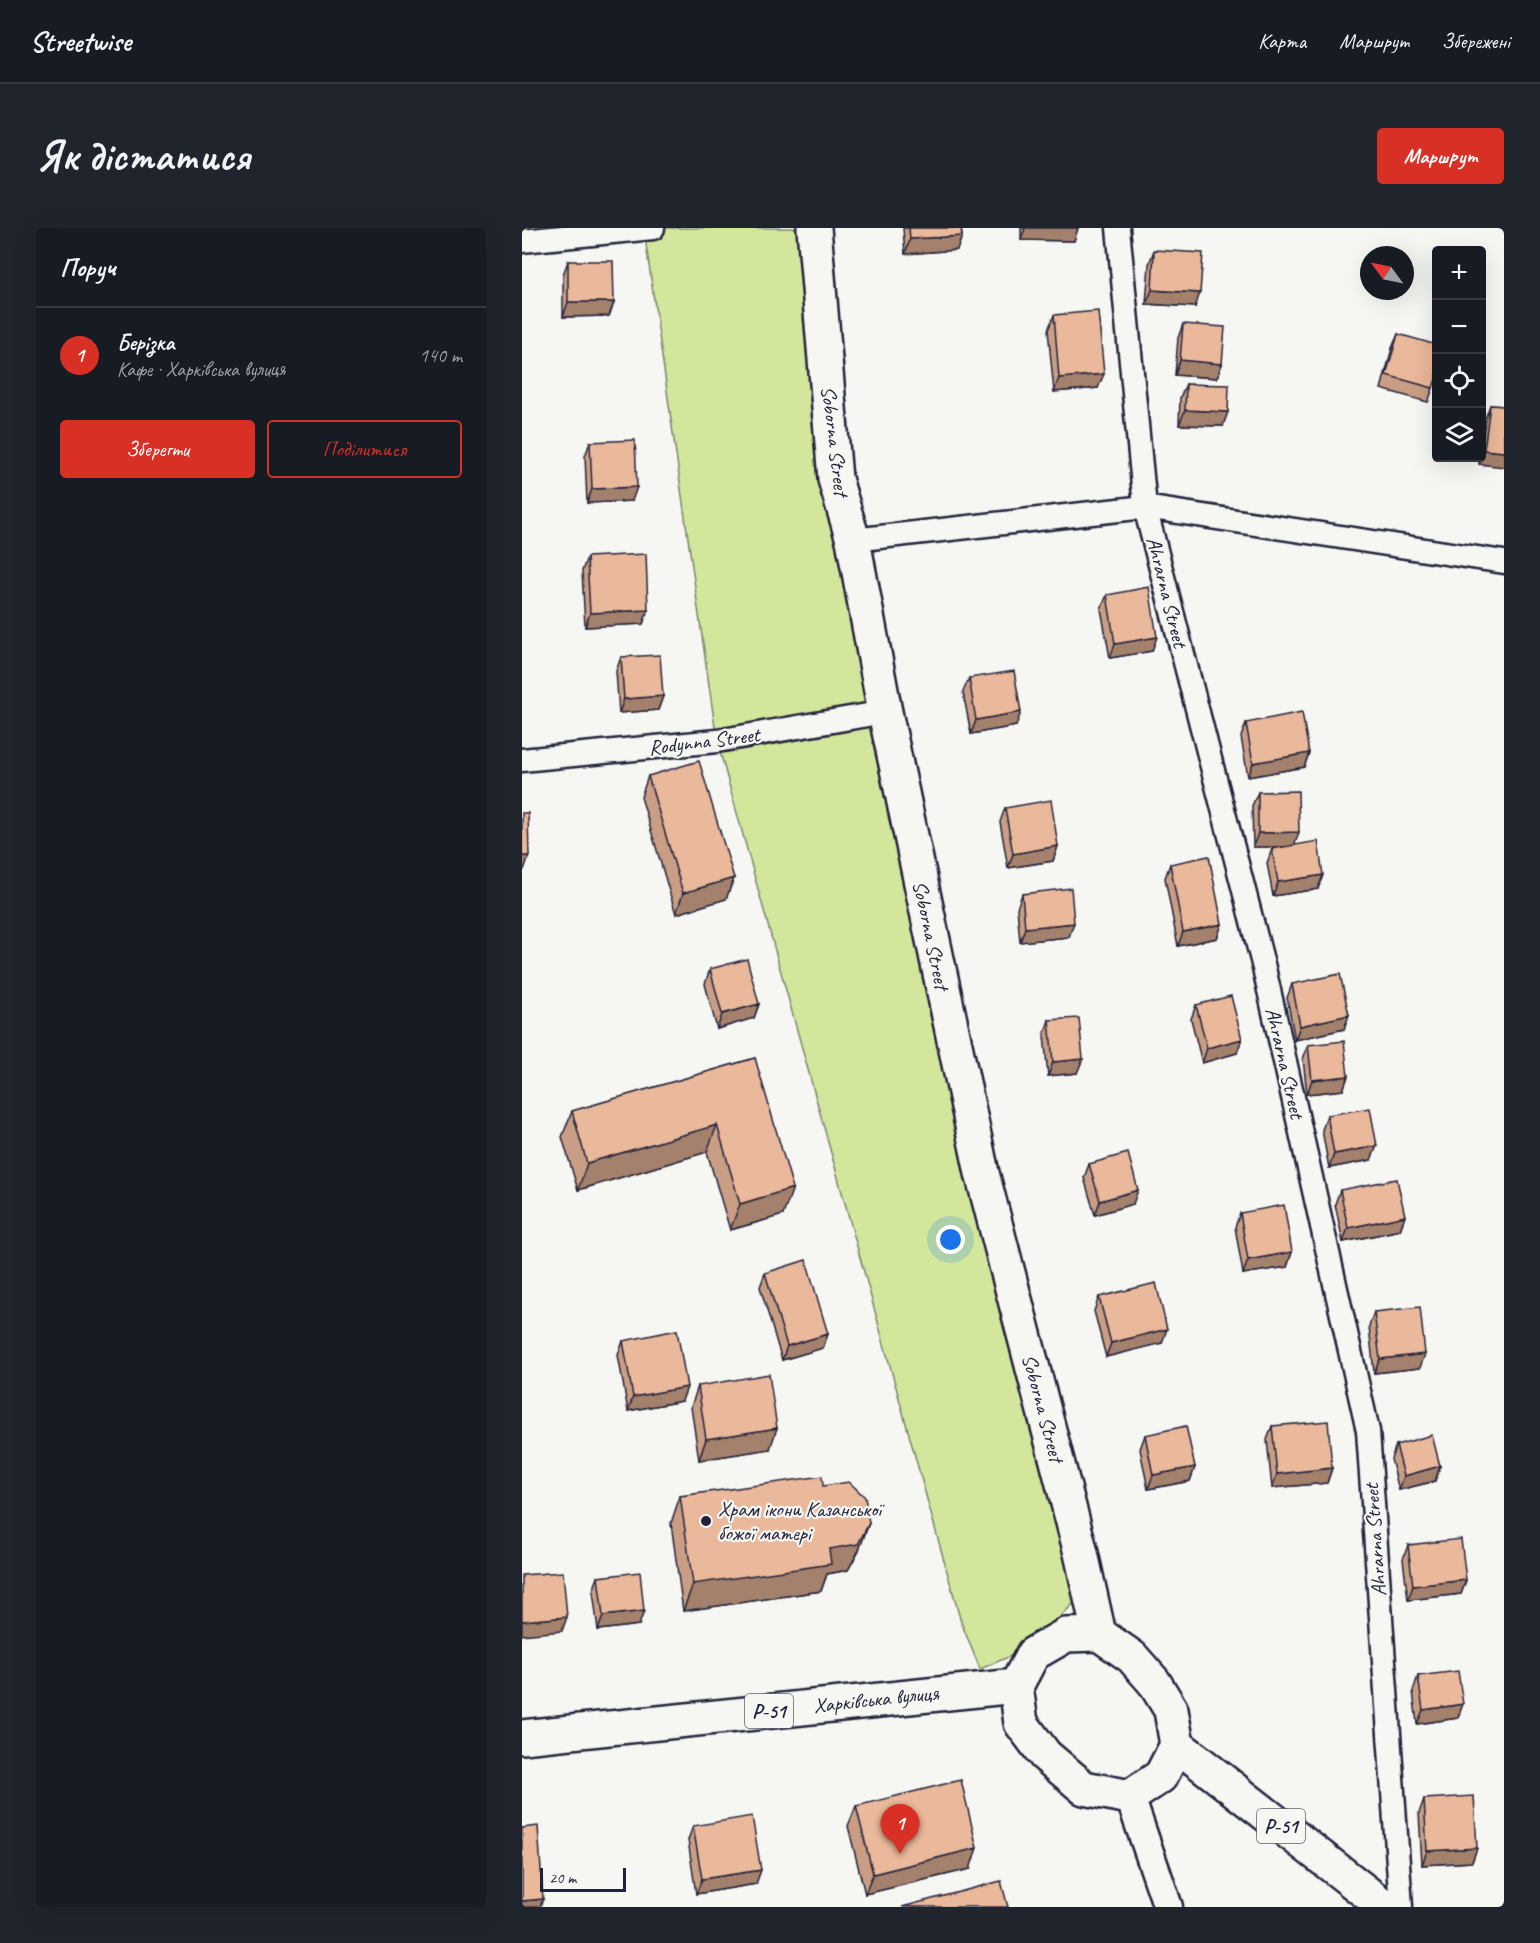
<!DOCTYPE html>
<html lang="uk">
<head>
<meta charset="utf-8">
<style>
	:root { --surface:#171b24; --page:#20242c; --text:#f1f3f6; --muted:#9ea1a6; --line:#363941; --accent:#d93025 }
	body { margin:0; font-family:Caveat,sans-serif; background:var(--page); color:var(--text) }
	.controls { position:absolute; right:18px; top:18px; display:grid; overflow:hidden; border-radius:6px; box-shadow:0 6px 24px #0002 }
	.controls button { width:54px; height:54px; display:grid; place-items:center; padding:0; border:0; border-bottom:2px solid var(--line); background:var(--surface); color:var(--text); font:30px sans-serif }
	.compass { position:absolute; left:838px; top:18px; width:54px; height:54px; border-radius:50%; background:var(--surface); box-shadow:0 6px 24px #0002; rotate:303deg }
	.scale { position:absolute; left:18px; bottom:15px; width:86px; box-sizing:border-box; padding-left:6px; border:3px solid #22223b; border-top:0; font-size:16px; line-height:21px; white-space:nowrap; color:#22223b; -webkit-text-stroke:4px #f6f6f2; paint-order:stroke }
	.you { position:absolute; left:429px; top:1012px; width:21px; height:21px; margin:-15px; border:4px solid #fff; border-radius:50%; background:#1a73e8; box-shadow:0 0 0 9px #1a73e833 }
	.badge { display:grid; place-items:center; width:39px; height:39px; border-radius:50%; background:var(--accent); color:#fff; font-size:20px; font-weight:700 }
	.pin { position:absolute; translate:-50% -50px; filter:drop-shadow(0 2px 3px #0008) }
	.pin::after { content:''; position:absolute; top:32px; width:21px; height:18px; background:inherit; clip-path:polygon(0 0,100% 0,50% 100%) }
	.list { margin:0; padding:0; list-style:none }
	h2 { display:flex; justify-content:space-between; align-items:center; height:78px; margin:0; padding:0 24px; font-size:26px }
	h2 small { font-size:20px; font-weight:400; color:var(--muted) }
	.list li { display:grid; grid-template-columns:39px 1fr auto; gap:18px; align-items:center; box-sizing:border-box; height:96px; padding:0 24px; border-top:2px solid var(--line) }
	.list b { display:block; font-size:22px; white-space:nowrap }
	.list p { margin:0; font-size:20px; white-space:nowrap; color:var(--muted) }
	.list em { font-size:20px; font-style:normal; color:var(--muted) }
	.actions { display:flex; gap:12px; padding:18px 24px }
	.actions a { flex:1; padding:14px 0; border:2px solid var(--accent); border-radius:6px; text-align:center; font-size:21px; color:var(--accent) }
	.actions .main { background:var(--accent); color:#fff }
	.icon { flex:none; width:33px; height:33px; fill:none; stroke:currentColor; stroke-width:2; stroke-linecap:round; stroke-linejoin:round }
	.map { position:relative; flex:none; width:982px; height:1679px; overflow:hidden; border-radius:6px }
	header { display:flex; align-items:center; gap:36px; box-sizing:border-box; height:84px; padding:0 30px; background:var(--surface); border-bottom:2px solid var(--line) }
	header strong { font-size:28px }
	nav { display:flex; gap:33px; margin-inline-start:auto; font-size:21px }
	.intro { display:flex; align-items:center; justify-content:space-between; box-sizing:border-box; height:144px; padding:0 36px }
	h1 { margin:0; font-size:42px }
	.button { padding:15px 27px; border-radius:6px; background:var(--accent); color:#fff; font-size:21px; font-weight:700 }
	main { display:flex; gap:36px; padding:0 36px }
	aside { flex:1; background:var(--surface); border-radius:6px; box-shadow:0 6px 24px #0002 }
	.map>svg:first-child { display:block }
	.green { fill:#d2e79c; stroke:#7a846c; stroke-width:1.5 }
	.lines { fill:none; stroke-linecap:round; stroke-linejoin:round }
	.minor-casing { stroke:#22223b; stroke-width:27 }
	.tertiary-casing { stroke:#22223b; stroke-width:33 }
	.secondary-casing { stroke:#22223b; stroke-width:38 }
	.primary-casing { stroke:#22223b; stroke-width:38 }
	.minor { stroke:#f6f6f2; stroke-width:22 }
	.tertiary { stroke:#f6f6f2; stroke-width:28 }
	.secondary { stroke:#f6f6f2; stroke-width:33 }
	.primary { stroke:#f6f6f2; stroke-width:33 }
	.wall { fill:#c99e84; stroke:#22223b; stroke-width:1.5 }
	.shaded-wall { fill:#a4816c; stroke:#22223b; stroke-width:1.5 }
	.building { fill:#eab89a; stroke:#22223b; stroke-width:1.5 }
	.poi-dot { fill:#22223b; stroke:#f6f6f2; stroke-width:2 }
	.labels { text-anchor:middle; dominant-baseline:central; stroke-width:4.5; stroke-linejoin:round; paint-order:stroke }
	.shield { fill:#f6f6f2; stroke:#626272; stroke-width:1.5 }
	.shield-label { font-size:20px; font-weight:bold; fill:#22223b }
	.street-label { font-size:21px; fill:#22223b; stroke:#f6f6f2 }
	.poi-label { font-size:21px; fill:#22223b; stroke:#f6f6f2; text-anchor:start }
</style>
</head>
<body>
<header>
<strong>Streetwise</strong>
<nav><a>Карта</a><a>Маршрут</a><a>Збережені</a></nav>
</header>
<div class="intro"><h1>Як дістатися</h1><a class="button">Маршрут</a></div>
<main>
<aside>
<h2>Поруч<small></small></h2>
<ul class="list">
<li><span class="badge">1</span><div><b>Берізка</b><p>Кафе · Харківська вулиця</p></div><em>140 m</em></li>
</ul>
<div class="actions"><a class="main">Зберегти</a><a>Поділитися</a></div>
</aside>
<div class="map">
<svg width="982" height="1679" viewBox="0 0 982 1679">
	<rect width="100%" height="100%" fill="#f6f6f2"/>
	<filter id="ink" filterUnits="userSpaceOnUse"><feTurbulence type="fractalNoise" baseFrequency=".0167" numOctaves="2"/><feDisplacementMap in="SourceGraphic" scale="12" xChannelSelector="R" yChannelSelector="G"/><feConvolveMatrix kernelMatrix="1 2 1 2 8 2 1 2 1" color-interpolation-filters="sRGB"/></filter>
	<g filter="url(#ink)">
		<path class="green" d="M 0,0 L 292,0 L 313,251 L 558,1369 L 524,1403 L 498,1424 L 458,1441 L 439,1394 L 195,513 L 122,2 L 0,13 Z"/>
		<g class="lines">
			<defs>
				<path id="minor" d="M 596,0 L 623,279 L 742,740 L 846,1203 L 879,1679
					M 0,13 L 131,0
					M 331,312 L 623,279 L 982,334
					M 0,532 L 195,513 L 363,484"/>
				<path id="tertiary" d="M 608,1569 L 646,1679"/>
				<path id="secondary" d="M 292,0 L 313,251 L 331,312 L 363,484 L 460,945 L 559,1325 L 577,1406"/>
				<path id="primary" d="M 577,1406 L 610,1429 L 632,1454 L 649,1482 L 655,1517 L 639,1548 L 608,1569 L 562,1560 L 523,1527 L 499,1495 L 494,1458 L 511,1426 L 544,1407 Z
					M 0,1509 L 494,1458
					M 655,1517 L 863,1679"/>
			</defs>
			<use href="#minor" class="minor-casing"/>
			<use href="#tertiary" class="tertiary-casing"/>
			<use href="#secondary" class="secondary-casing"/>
			<use href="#primary" class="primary-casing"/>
			<use href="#minor" class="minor"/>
			<use href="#tertiary" class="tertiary"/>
			<use href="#secondary" class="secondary"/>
			<use href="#primary" class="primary"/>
		</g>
		<path class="wall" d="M 381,0 L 439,0 L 440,8 L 435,22 L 383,26 Z
			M 499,0 L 556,0 L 552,13 L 499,12 Z
			M 632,22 L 673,79 L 624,76 L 627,36 Z
			M 46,33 L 92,74 L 87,88 L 41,89 L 41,47 Z
			M 532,87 L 576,160 L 532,164 L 526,102 Z
			M 661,96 L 700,136 L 695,150 L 653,147 L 656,110 Z
			M 876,106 L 911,160 L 906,174 L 859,161 L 870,120 Z
			M 664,156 L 701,198 L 657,197 L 658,170 Z
			M 968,177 L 982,178 L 957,236 L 958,230 L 960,230 L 960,217 L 963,191 Z
			M 68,214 L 110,273 L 65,275 L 63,228 Z
			M 65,329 L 126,382 L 121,396 L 63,399 L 60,343 Z
			M 585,367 L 630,423 L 588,430 L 579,381 Z
			M 99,429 L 141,468 L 136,482 L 97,485 L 94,443 Z
			M 447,450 L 494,498 L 449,506 L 441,464 Z
			M 724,495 L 787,525 L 782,539 L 726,549 L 719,509 Z
			M 126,548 L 212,650 L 204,671 L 154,686 L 119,569 Z
			M 736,564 L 772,617 L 796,661 L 751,668 L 745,635 L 750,621 L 763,619 L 731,619 L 730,578 Z
			M 483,580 L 536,618 L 531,633 L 486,640 L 478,594 Z
			M 648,636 L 700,696 L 695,710 L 656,718 L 643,650 Z
			M 500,666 L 547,709 L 498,714 L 495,680 Z
			M 188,741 L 237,776 L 232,790 L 195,801 L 183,756 Z
			M 770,756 L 822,801 L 773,812 L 765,770 Z
			M 674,777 L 715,825 L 680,835 L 669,791 Z
			M 527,792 L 555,845 L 526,848 L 522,807 Z
			M 786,817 L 826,848 L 821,862 L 785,866 L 781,831 Z
			M 233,830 L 261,987 L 208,1002 L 185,924 L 56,962 L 40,909 L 50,883 Z
			M 805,887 L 849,932 L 807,940 L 800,902 Z
			M 567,936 L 611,976 L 573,987 L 562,950 Z
			M 818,962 L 883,988 L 878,1002 L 821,1014 L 813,976 Z
			M 718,985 L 770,1024 L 765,1039 L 721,1046 L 713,999 Z
			M 243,1045 L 306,1106 L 301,1120 L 260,1132 L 238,1059 Z
			M 577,1069 L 640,1115 L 584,1129 L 572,1083 Z
			M 852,1084 L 898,1140 L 852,1145 L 847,1098 Z
			M 101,1113 L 160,1173 L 106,1183 L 96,1127 Z
			M 176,1158 L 248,1221 L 177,1232 L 169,1179 Z
			M 750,1198 L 810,1240 L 805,1255 L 750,1260 L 745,1212 Z
			M 623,1207 L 673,1239 L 668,1253 L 626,1261 L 618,1221 Z
			M 874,1217 L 918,1238 L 913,1253 L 877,1262 L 869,1231 Z
			M 301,1258 L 347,1295 L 337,1322 L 326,1342 L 305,1346 L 299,1363 L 161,1383 L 149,1295 L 158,1268 Z
			M 886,1317 L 944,1352 L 939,1366 L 886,1372 L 881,1331 Z
			M 76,1349 L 117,1397 L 76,1402 L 71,1363 Z
			M 896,1448 L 936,1490 L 895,1496 L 891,1463 Z
			M 902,1571 L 955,1620 L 950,1634 L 900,1637 L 897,1585 Z
			M 334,1578 L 448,1641 L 343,1666 L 326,1598 Z
			M 171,1598 L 234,1656 L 174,1666 L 166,1612 Z"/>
		<path class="shaded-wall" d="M 503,0 L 556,0 L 552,13 L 499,12 Z
			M 440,8 L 435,22 L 383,26 L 388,11 Z
			M 630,62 L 678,65 L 673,79 L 624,76 Z
			M 46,74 L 92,74 L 87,88 L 41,89 Z
			M 658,132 L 700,136 L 695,150 L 653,147 Z
			M 582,146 L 576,160 L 532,164 L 537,150 Z
			M 663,182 L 706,184 L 701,198 L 657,197 Z
			M 962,222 L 982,224 L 982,239 L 957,236 Z
			M 115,259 L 110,273 L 65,275 L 70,261 Z
			M 126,382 L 121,396 L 63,399 L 68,385 Z
			M 635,409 L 630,423 L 588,430 L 593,416 Z
			M 141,468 L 136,482 L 97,485 L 102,471 Z
			M 499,484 L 494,498 L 449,506 L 454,492 Z
			M 787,525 L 782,539 L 726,549 L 731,535 Z
			M 777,604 L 772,619 L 731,619 L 736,605 Z
			M 536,618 L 531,633 L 486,640 L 491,626 Z
			M 0,628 L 7,628 L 2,642 L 0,642 Z
			M 801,647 L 796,661 L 751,668 L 756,654 Z
			M 212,650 L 204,671 L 154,686 L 161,665 Z
			M 552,695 L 547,709 L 498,714 L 503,700 Z
			M 700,696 L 695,710 L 656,718 L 661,704 Z
			M 237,776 L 232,790 L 195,801 L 200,786 Z
			M 827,787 L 822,801 L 773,812 L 778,798 Z
			M 720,811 L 715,825 L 680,835 L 685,820 Z
			M 561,831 L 555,845 L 526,848 L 531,834 Z
			M 826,848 L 821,862 L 785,866 L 790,852 Z
			M 195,897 L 185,924 L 56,962 L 65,935 Z
			M 855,918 L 849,932 L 807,940 L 812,926 Z
			M 271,960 L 261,987 L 208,1002 L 218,976 Z
			M 616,962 L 611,976 L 573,987 L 578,973 Z
			M 883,988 L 878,1002 L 821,1014 L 826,1000 Z
			M 770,1024 L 765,1039 L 721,1046 L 726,1032 Z
			M 645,1101 L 640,1115 L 584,1129 L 589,1115 Z
			M 306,1106 L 301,1120 L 260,1132 L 265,1118 Z
			M 903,1126 L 898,1140 L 852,1145 L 858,1131 Z
			M 165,1159 L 160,1173 L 106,1183 L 111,1169 Z
			M 255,1200 L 248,1221 L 177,1232 L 184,1211 Z
			M 918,1238 L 913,1253 L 877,1262 L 882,1248 Z
			M 673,1239 L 668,1253 L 626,1261 L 631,1247 Z
			M 810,1240 L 805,1255 L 750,1260 L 755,1246 Z
			M 347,1295 L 337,1322 L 326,1342 L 305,1346 L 299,1363 L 161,1383 L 171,1356 L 307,1321 Z
			M 944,1352 L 939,1366 L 886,1372 L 891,1358 Z
			M 122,1383 L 117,1397 L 76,1402 L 81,1388 Z
			M 45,1389 L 40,1403 L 0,1407 L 0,1393 Z
			M 941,1476 L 936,1490 L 895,1496 L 901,1482 Z
			M 455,1620 L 448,1641 L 343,1666 L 351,1646 Z
			M 955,1620 L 950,1634 L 900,1637 L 905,1623 Z
			M 239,1642 L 234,1656 L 174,1666 L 180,1651 Z
			M 21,1671 L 18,1679 L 0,1679 L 0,1673 Z"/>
		<path class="building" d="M 387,0 L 439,0 L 440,8 L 388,11 Z
			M 632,22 L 681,25 L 678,65 L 630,62 Z
			M 46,33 L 91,33 L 92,74 L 46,74 Z
			M 576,83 L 582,146 L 537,150 L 532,87 Z
			M 661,96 L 703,99 L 700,136 L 658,132 Z
			M 876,106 L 915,117 L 915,148 L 911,160 L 864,147 Z
			M 664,156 L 707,157 L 706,184 L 663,182 Z
			M 968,177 L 982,178 L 982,224 L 962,222 Z
			M 113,212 L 115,259 L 70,261 L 68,214 Z
			M 124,326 L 126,382 L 68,385 L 65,329 Z
			M 627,359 L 635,409 L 593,416 L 585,367 Z
			M 138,427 L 141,468 L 102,471 L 99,429 Z
			M 492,443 L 499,484 L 454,492 L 447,450 Z
			M 780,484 L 787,525 L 731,535 L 724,495 Z
			M 177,533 L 212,650 L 161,665 L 126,548 Z
			M 776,563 L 777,604 L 736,605 L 736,564 Z
			M 529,572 L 536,618 L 491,626 L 483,580 Z
			M 0,585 L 6,585 L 7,628 L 0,628 Z
			M 796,613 L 801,647 L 756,654 L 750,621 Z
			M 687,628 L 700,696 L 661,704 L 648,636 Z
			M 549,660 L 552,695 L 503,700 L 500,666 Z
			M 225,731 L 237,776 L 200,786 L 188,741 Z
			M 818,746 L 827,787 L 778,798 L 770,756 Z
			M 709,768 L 720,811 L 685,820 L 674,777 Z
			M 557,790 L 561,831 L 531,834 L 527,792 Z
			M 822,813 L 826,848 L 790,852 L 786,817 Z
			M 233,830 L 271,960 L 218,976 L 195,897 L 65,935 L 50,883 Z
			M 848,880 L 855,918 L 812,926 L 805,887 Z
			M 606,925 L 616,962 L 578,973 L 567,936 Z
			M 875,951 L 883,988 L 826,1000 L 818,962 Z
			M 762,977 L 770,1024 L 726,1032 L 718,985 Z
			M 284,1032 L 306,1106 L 265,1118 L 243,1045 Z
			M 634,1055 L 645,1101 L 589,1115 L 577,1069 Z
			M 898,1079 L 903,1126 L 858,1131 L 852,1084 Z
			M 155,1102 L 165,1159 L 111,1169 L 101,1113 Z
			M 247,1146 L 255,1200 L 184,1211 L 176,1158 Z
			M 806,1193 L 810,1240 L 755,1246 L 750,1198 Z
			M 664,1198 L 673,1239 L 631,1247 L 623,1207 Z
			M 910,1207 L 918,1238 L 882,1248 L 874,1217 Z
			M 300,1248 L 301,1258 L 327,1254 L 343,1269 L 347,1295 L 336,1316 L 307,1321 L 309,1336 L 171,1356 L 158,1268 Z
			M 939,1311 L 944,1352 L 891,1358 L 886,1317 Z
			M 41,1344 L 45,1389 L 0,1393 L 0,1347 Z
			M 118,1344 L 122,1383 L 81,1388 L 76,1349 Z
			M 936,1443 L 941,1476 L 901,1482 L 896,1448 Z
			M 439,1552 L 455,1620 L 351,1646 L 334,1578 Z
			M 952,1568 L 955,1620 L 905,1623 L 902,1571 Z
			M 230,1588 L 239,1642 L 180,1651 L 171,1598 Z
			M 16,1598 L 21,1671 L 0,1673 L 0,1600 Z
			M 479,1653 L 486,1679 L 380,1679 Z"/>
	</g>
	<circle class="poi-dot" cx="184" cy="1293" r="6"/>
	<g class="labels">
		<g class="shield">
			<rect x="223" y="1466" width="48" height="34" rx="4.5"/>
			<rect x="735" y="1581" width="48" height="34" rx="4.5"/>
		</g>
		<g class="shield-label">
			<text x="247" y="1483">Р-51</text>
			<text x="759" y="1598">Р-51</text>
		</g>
		<g class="street-label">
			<text transform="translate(313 213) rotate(83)">Soborna Street</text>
			<text transform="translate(645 364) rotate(76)">Ahrarna Street</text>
			<text transform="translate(182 513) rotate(-7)">Rodynna Street</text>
			<text transform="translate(409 707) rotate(78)">Soborna Street</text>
			<text transform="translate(763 835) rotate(77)">Ahrarna Street</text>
			<text transform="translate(521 1180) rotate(75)">Soborna Street</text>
			<text transform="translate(853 1312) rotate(-94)">Ahrarna Street</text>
			<text transform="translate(354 1471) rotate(-6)">Харківська вулиця</text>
		</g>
		<g class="poi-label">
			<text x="196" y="1281">Храм ікони Казанської<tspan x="196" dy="24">божої матері</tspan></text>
		</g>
	</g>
</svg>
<div class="controls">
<button>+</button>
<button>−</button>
<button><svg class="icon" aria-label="locate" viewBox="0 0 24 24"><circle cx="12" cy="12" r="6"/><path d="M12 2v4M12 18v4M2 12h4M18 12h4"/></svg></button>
<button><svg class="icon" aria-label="layers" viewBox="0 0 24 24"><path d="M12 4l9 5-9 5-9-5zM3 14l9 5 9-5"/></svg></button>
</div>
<svg class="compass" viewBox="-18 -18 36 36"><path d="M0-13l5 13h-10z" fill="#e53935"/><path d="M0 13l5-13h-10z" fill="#9ea1a6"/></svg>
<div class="scale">20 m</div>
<div class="you"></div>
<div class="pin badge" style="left:378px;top:1626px">1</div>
</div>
</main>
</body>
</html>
